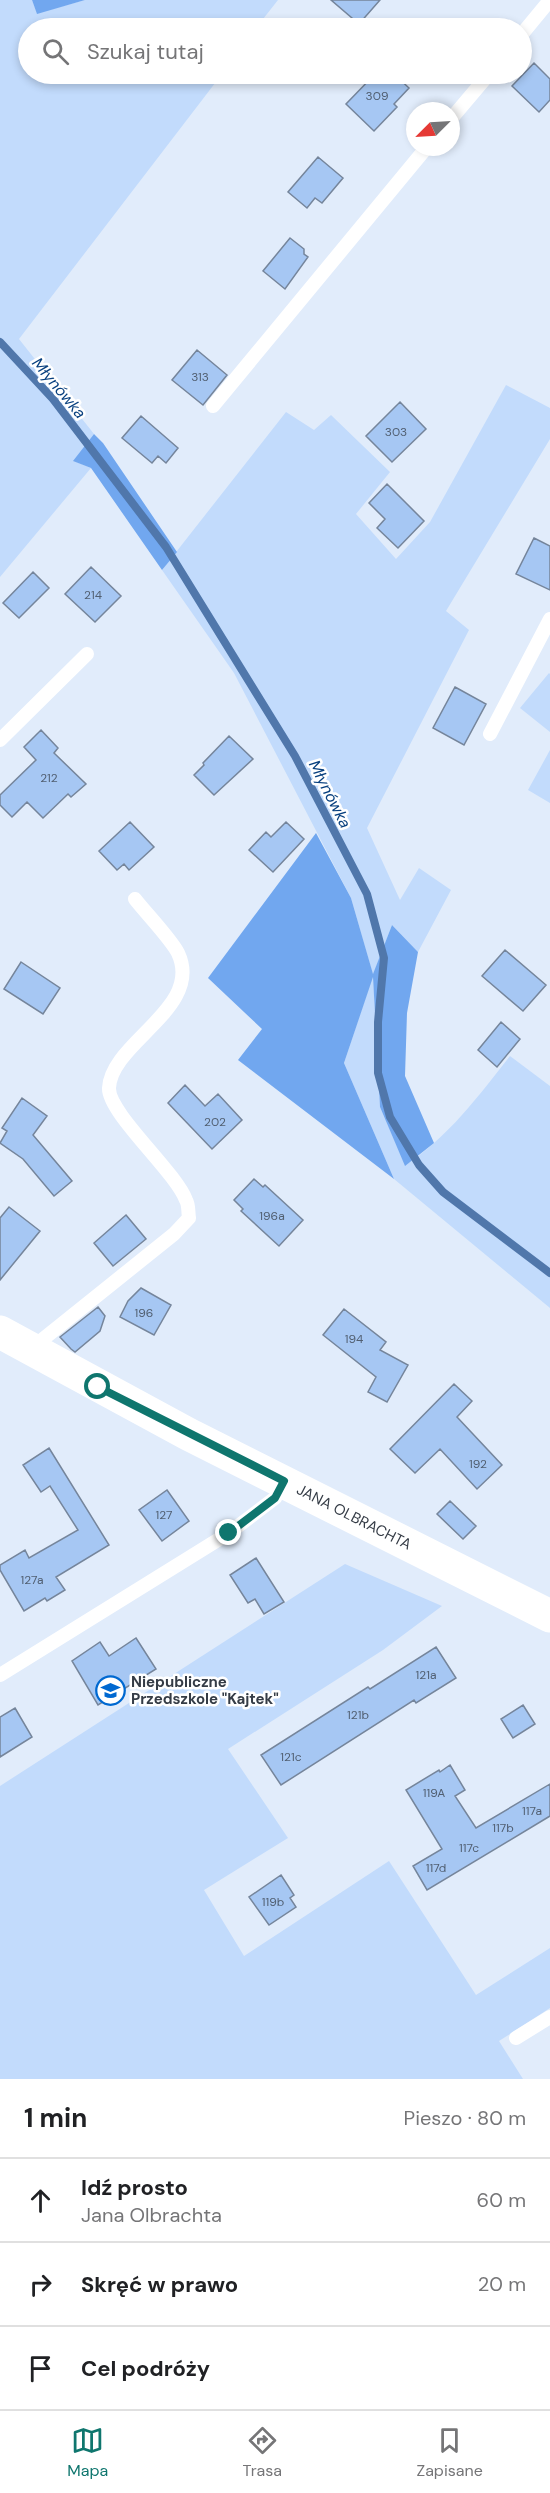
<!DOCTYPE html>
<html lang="pl">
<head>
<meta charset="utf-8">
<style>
	:root { --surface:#fff; --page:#f2f2f2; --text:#202124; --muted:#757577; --line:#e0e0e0; --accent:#0f766e }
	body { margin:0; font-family:"DM Sans",sans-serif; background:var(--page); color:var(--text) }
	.compass { position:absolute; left:406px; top:102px; width:54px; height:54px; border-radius:50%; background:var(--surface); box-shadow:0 3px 9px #0003; rotate:246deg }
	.stop { position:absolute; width:18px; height:18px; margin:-14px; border:4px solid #0f766e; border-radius:50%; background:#fff }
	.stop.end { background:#0f766e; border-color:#fff; box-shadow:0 2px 6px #0008 }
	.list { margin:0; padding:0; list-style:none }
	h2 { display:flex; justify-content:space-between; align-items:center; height:78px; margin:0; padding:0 24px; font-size:26px }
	h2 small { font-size:20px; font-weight:400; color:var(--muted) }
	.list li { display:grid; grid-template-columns:39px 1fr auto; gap:18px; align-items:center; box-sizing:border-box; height:84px; padding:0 24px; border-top:2px solid var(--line) }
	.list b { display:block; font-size:22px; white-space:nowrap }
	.list p { margin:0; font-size:20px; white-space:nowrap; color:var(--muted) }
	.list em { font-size:20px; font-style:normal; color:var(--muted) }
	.icon { flex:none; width:33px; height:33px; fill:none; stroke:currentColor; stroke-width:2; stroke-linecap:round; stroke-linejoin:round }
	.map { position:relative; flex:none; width:550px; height:2079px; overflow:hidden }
	.search { position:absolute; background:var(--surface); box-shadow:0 3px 9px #0003; left:18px; right:18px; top:18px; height:66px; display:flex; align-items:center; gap:15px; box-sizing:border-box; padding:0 21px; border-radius:33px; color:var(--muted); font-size:22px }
	.sheet { height:330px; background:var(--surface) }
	nav { display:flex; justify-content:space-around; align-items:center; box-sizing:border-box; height:84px; border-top:2px solid var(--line); background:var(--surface); font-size:16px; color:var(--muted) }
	nav a { display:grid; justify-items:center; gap:3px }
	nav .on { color:var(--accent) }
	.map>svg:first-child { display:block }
	.green { fill:#c2dbfc }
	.forest { fill:#71a7ef }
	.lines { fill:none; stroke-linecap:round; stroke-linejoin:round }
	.stream { stroke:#5077ab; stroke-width:8 }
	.building { fill:#a6c7f3; stroke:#75859b; stroke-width:1.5 }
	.service { stroke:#fff; stroke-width:14 }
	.tertiary { stroke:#fff; stroke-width:33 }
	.route { stroke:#0f766e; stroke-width:8 }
	.labels { text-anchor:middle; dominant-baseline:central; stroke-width:5; stroke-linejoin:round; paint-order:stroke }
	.number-label { font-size:12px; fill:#515f71 }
	.street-label { font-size:15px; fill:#353c46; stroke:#fff }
	.poi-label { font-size:15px; font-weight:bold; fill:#353c46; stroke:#fff; text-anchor:start }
	.water-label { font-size:16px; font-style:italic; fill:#08407f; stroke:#fff }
</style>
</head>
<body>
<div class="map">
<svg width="550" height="2079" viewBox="0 0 550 2079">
	<rect width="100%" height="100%" fill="#e1ecfb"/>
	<path class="green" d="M 0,0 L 32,0 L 37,13 L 85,0 L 278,0 L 256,28 L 28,28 L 28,74 L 222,74 L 19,339 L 94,434 L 74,461 L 91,468 L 0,577 Z
		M 506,385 L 550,408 L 550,439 L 446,611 L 469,630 L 367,828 L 400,900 L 419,868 L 451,890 L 418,952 L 392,925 L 373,975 L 380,1107 L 405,1165 C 447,1139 480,1094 510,1056 L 550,1086 L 550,1308 L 394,1179 L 344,1063 L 373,975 L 351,898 L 234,673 L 162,570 L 286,412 L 314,430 L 331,415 L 390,472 L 356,514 L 396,559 L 430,522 Z
		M 549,673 L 550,674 L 550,732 L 520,708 Z
		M 550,750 L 550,803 L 528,790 Z
		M 345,1564 L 442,1606 L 383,1650 L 228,1749 L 288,1838 L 204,1890 L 244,1956 L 389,1861 L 476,1995 L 550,1948 L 550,2008 L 499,2041 L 523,2079 L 0,2079 L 0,1786 Z"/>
	<path class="forest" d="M 32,0 L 85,0 L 37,14 Z
		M 94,434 L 103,443 L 177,552 L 162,570 L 91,468 L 73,461 Z
		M 316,833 L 351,898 L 373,974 L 392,925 L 418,952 L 407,1013 L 405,1076 L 434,1143 L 405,1166 L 380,1107 L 373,977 L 344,1063 L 394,1179 L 238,1060 L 262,1029 L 208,978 Z"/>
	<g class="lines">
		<path class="stream" d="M 0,342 L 53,399 L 166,547 L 295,756 L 367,894 L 384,958 L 378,1022 L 378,1073 L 390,1117 L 419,1165 L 443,1192 L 550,1273"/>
	</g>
	<path class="building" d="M 331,0 L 380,0 L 359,24 Z
		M 534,63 L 550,79 L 550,100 L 539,112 L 512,86 Z
		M 375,74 L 394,74 L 409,88 L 394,104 L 397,107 L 374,131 L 346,104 Z
		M 318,157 L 343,178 L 322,203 L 315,198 L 307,208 L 288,192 Z
		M 290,238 L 304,249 L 304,254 L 308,257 L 285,289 L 263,271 Z
		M 197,350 L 227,375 L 203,405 L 172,380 Z
		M 400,402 L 426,429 L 392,462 L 366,436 Z
		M 141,416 L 178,448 L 166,463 L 158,456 L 152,463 L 122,438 Z
		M 387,484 L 424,521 L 398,548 L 377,528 L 385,519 L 369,503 Z
		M 534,538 L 550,546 L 550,590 L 516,574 Z
		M 91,567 L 121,596 L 95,622 L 65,594 Z
		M 33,572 L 49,588 L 19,618 L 3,603 Z
		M 455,687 L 486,704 L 464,745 L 433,728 Z
		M 41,730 L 58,748 L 54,753 L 86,784 L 71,797 L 68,794 L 43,818 L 27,802 L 12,817 L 0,805 L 0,795 L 36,760 L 24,747 Z
		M 229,736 L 253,759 L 214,795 L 194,775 L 204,765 L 203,763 Z
		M 130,822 L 154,847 L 129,870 L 124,864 L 117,870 L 99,851 Z
		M 286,822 L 304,839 L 273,872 L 249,850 L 266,832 L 271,837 Z
		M 505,950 L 546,985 L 523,1011 L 482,976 Z
		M 21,962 L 60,988 L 43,1014 L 4,989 Z
		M 501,1022 L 520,1039 L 497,1067 L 478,1050 Z
		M 185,1085 L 205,1106 L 218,1094 L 242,1120 L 212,1149 L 168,1103 Z
		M 22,1098 L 47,1116 L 33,1135 L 72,1181 L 54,1196 L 23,1159 L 0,1143 L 7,1131 L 2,1128 Z
		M 254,1179 L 263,1187 L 265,1185 L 303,1220 L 279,1246 L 241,1211 L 243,1209 L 234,1200 Z
		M 9,1207 L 40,1231 L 0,1280 L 0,1218 Z
		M 126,1215 L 146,1239 L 113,1266 L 94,1243 Z
		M 141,1288 L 171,1305 L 154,1335 L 120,1317 L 128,1301 Z
		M 98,1307 L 105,1316 L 100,1331 L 75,1352 L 71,1349 L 60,1337 Z
		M 344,1309 L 386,1342 L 380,1350 L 408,1365 L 387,1402 L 368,1392 L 376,1377 L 323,1335 Z
		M 454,1384 L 472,1401 L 457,1417 L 502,1465 L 477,1489 L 440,1449 L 415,1473 L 390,1449 Z
		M 49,1448 L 109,1545 L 56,1577 L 65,1590 L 47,1601 L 45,1598 L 24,1611 L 0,1570 L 0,1565 L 25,1550 L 29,1558 L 78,1530 L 50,1486 L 41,1492 L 23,1465 Z
		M 167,1490 L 189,1521 L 162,1541 L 139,1510 Z
		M 450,1501 L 476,1526 L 463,1539 L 437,1514 Z
		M 256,1558 L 284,1602 L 264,1614 L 255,1599 L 248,1603 L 230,1575 Z
		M 136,1638 L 156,1669 L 98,1705 L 72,1661 L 100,1642 L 109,1656 Z
		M 436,1647 L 456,1678 L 416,1703 L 414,1700 L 281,1785 L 261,1755 L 368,1687 L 370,1689 Z
		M 523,1705 L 535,1724 L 513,1738 L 501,1719 Z
		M 15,1708 L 32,1737 L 0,1757 L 0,1717 Z
		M 450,1765 L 465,1790 L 455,1796 L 476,1828 L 550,1784 L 550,1816 L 427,1890 L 413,1866 L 442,1849 L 406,1790 L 439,1770 L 440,1772 Z
		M 281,1875 L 294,1895 L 290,1898 L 296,1907 L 269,1925 L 249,1897 Z"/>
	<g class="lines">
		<path class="service" d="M 522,34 L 550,0
			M 451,119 L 489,74
			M 213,406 L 427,147
			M 490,734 L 550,619
			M 0,740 L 87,654
			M 32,1348 L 174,1234 L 189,1218 C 188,1212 189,1205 186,1200 C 175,1171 108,1113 109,1088 C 111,1042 204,1008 178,953 C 171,939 145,912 135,899
			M 0,1675 L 229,1533 L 275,1498 L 283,1482
			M 516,2038 L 550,2017"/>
		<path class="tertiary" d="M 0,1332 L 188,1434 L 550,1616"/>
	</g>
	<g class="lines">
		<path class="route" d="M 98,1387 L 284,1481 L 275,1498 L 229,1533"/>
	</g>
	<defs>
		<symbol id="school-ring" viewBox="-11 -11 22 22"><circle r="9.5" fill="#fff" stroke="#0069d1" stroke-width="1.5"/><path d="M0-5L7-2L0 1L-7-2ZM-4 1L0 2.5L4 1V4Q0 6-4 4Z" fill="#0069d1"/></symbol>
	</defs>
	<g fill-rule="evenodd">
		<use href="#school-ring" x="94" y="1674" width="33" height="33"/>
	</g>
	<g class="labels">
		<g class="number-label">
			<text x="377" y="96">309</text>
			<text x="200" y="377">313</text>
			<text x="396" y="432">303</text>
			<text x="93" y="595">214</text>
			<text x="49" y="778">212</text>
			<text x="215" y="1122">202</text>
			<text x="272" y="1216">196a</text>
			<text x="144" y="1313">196</text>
			<text x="354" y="1339">194</text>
			<text x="478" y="1464">192</text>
			<text x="164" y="1515">127</text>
			<text x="32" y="1580">127a</text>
			<text x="426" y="1675">121a</text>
			<text x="358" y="1715">121b</text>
			<text x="291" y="1757">121c</text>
			<text x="434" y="1793">119A</text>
			<text x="532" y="1811">117a</text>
			<text x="503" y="1828">117b</text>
			<text x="469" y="1848">117c</text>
			<text x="436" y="1868">117d</text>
			<text x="273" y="1902">119b</text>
		</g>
		<g class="street-label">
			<text transform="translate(354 1517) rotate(27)">JANA OLBRACHTA</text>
		</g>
		<g class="poi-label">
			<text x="131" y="1682">Niepubliczne<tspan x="131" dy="17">Przedszkole "Kajtek"</tspan></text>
		</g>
		<g class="water-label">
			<text transform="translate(59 388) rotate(50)">Młynówka</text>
			<text transform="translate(330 794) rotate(63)">Młynówka</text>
		</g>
	</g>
</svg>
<svg class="compass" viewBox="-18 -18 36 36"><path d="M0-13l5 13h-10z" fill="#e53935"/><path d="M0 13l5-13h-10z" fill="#757577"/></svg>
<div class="stop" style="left:98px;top:1387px"></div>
<div class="stop end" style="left:229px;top:1533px"></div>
<div class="search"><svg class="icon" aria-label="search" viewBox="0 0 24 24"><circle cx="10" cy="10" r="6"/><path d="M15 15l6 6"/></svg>Szukaj tutaj</div>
</div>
<section class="sheet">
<h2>1 min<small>Pieszo · 80 m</small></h2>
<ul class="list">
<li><svg class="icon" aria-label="ahead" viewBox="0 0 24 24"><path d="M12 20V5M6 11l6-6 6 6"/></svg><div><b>Idź prosto</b><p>Jana Olbrachta</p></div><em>60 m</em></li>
<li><svg class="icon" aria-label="right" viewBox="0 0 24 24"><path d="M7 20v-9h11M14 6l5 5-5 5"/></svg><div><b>Skręć w prawo</b></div><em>20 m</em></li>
<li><svg class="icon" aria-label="arrive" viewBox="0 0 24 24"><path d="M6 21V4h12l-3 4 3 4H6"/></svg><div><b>Cel podróży</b></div></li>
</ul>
</section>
<nav>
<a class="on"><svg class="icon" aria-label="map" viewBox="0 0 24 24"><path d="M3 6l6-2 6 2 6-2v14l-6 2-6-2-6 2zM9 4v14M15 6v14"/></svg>Mapa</a>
<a><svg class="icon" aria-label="directions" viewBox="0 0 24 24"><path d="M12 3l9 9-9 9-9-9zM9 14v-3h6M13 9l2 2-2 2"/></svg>Trasa</a>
<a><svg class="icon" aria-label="saved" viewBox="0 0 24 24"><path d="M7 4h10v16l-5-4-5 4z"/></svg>Zapisane</a>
</nav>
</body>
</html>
